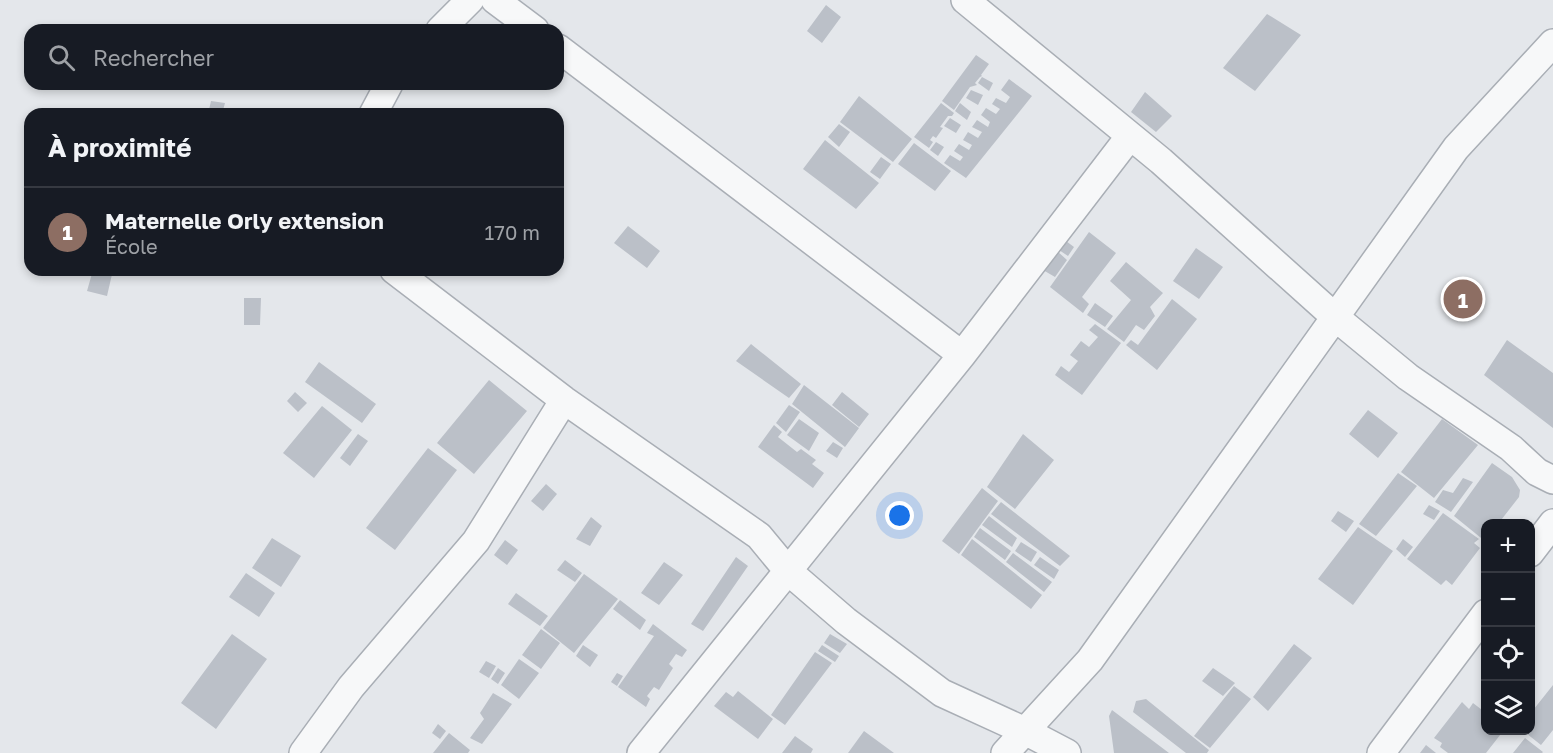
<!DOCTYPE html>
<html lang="fr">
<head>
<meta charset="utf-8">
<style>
	:root { --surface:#171b24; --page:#242831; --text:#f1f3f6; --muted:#9ea1a6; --line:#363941; --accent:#c95062 }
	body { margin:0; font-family:"Golos Text",sans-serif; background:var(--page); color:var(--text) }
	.controls { position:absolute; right:18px; bottom:18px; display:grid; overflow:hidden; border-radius:12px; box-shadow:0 3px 9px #0003 }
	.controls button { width:54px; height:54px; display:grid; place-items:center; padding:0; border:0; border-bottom:2px solid var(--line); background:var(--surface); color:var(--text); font:30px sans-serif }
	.you { position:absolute; left:900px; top:516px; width:21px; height:21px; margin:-15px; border:4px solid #fff; border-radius:50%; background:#1a73e8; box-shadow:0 0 0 9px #1a73e833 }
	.badge { display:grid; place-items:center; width:39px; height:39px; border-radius:50%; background:var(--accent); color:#fff; font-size:20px; font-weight:700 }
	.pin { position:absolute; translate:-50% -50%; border:3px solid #fff; box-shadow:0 2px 6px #0006 }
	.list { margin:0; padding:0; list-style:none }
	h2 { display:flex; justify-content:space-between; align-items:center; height:78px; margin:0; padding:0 24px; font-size:26px }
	h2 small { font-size:20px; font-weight:400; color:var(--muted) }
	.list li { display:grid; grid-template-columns:39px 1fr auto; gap:18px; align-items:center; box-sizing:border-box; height:90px; padding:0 24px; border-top:2px solid var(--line) }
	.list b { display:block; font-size:22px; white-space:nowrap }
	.list p { margin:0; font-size:20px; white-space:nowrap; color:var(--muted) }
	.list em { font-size:20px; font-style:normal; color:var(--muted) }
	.icon { flex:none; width:33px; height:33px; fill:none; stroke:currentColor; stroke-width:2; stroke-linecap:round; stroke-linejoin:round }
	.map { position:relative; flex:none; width:1553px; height:753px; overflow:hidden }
	.search { position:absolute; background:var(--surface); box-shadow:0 3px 9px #0003; left:24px; top:24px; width:540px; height:66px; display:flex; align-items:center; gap:15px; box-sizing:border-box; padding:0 21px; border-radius:18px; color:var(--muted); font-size:22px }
	.panel { position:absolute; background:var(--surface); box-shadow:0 3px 9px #0003; left:24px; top:108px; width:540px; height:168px; border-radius:18px }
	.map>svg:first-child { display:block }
	.building { fill:#bbc0c8 }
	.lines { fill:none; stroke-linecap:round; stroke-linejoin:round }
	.street-casing { stroke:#a9aeb5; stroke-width:30 }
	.street { stroke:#f7f8f9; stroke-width:27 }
</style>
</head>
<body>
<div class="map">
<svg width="1553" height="753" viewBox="0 0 1553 753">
	<rect width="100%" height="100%" fill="#e4e7eb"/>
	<path class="building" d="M 826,5 L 841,17 L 822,43 L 807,31 Z
		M 1267,14 L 1301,35 L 1255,91 L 1223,68 Z
		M 976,55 L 989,64 L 981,75 L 982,76 L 980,77 L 975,83 L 977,85 L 970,87 L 954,110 L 942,101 Z
		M 982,77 L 993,83 L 989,91 L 978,83 Z
		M 1009,79 L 1032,96 L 966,178 L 944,163 L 950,155 L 960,161 L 963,157 L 954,151 L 959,144 L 969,150 L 972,145 L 963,140 L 968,132 L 978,138 L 982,132 L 972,127 L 977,120 L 988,127 L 990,122 L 981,115 L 986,108 L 996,114 L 1000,109 L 992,104 L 996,98 L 1006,103 L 1010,97 L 1001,90 Z
		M 971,90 L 983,95 L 978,105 L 966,98 Z
		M 1145,92 L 1172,116 L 1156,132 L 1131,112 Z
		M 859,96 L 912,139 L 893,162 L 840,122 Z
		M 211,101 L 225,103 L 222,114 L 208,114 Z
		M 941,103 L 954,113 L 952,116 L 948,116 L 940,127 L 943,128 L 936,138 L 933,136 L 930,140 L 933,142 L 929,148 L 914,137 Z
		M 960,103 L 971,112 L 967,120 L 955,111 Z
		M 950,118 L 961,125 L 956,133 L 944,126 Z
		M 839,124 L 850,132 L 839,147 L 828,137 Z
		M 825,140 L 879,183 L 856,209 L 803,169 Z
		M 936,142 L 944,147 L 938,156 L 930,150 Z
		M 914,143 L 951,171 L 935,191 L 898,164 Z
		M 881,157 L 891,164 L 880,179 L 870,172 Z
		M 29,169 L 30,169 L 30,197 L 24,196 Z
		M 628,226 L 660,251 L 647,268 L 614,243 Z
		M 1089,232 L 1116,253 L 1082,297 L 1089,304 L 1083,313 L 1050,287 Z
		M 1066,241 L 1074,247 L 1068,256 L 1059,250 Z
		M 1196,248 L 1223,267 L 1199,299 L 1173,281 Z
		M 1057,251 L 1067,260 L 1055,277 L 1043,270 Z
		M 1126,262 L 1163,293 L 1150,307 L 1155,316 L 1144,330 L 1136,325 L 1124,342 L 1107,329 L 1131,300 L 1110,281 Z
		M 93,270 L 113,270 L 107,296 L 87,291 Z
		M 244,298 L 261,298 L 260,325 L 244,325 Z
		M 1172,299 L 1197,319 L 1157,370 L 1126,345 L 1131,340 L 1138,345 Z
		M 1095,303 L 1113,316 L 1105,327 L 1087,315 Z
		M 1095,324 L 1121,343 L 1082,395 L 1055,375 L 1061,366 L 1069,372 L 1078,361 L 1070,355 L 1081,341 L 1089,347 L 1098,337 L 1089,330 Z
		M 1507,340 L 1553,373 L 1553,428 L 1484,375 Z
		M 751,344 L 801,384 L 789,398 L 736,361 Z
		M 319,362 L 376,404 L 362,423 L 305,382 Z
		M 489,380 L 527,411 L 474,474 L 437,443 Z
		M 804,385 L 859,428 L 845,447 L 792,404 Z
		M 295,392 L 307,403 L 298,412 L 287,401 Z
		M 842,392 L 869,414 L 859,427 L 832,405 Z
		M 789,405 L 800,412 L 786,432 L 776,423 Z
		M 322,406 L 352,430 L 314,478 L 283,453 Z
		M 1368,410 L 1398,433 L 1378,458 L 1349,434 Z
		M 799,419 L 819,433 L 809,451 L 787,435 Z
		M 1442,419 L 1478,445 L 1434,498 L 1401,472 Z
		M 774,425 L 782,432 L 778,437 L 797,452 L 801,449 L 816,460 L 812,464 L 824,473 L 813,488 L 758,447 Z
		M 358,434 L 368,441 L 350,466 L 340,458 Z
		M 1023,434 L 1054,460 L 1015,509 L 987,487 Z
		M 833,442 L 843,448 L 837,458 L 826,451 Z
		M 428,448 L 457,470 L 395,550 L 366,528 Z
		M 1492,463 L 1512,477 L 1520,490 L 1519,497 L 1498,524 L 1486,524 L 1486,542 L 1454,516 Z
		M 1398,473 L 1417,486 L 1376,536 L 1359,524 Z
		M 1463,478 L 1473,482 L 1451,512 L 1435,502 L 1443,490 L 1453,493 Z
		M 546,484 L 557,494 L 543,511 L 531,501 Z
		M 982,488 L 998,501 L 959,554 L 942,541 Z
		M 1001,502 L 1070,556 L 1060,566 L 991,514 Z
		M 1429,505 L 1440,511 L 1434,520 L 1423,514 Z
		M 1338,511 L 1354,521 L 1346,532 L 1331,521 Z
		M 1443,513 L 1479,539 L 1474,543 L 1480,548 L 1452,585 L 1446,580 L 1441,585 L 1407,559 Z
		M 989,516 L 1017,538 L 1012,547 L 982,525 Z
		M 591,517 L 602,526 L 590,546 L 576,539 Z
		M 1358,527 L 1393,551 L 1353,605 L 1318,579 Z
		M 980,528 L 1011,551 L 1005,560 L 974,537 Z
		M 272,538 L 301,556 L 281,587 L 252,568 Z
		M 972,539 L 1042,595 L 1031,609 L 961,555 Z
		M 1403,539 L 1413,547 L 1405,557 L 1396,549 Z
		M 505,540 L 518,550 L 507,565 L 494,555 Z
		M 1021,542 L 1037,552 L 1031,562 L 1015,551 Z
		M 1013,553 L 1052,582 L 1044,592 L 1006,562 Z
		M 736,557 L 748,566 L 703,631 L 691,624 Z
		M 1040,557 L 1059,570 L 1054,579 L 1034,565 Z
		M 565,560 L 582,573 L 575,582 L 557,570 Z
		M 664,562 L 683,575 L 659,605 L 641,593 Z
		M 246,573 L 275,593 L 259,617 L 229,597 Z
		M 584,574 L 618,599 L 574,653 L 543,628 Z
		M 516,593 L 548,616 L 540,626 L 508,604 Z
		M 620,600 L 646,620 L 640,630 L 613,609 Z
		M 653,624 L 687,650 L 682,657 L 676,654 L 669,664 L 673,668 L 659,690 L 654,687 L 647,696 L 650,699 L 646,707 L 618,687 L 654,636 L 647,633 Z
		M 541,629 L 560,643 L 541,669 L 522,655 Z
		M 232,634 L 267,659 L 216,729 L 181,703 Z
		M 830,634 L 847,644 L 840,653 L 824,643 Z
		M 1294,644 L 1312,658 L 1268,711 L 1253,697 Z
		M 583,645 L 598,655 L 590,667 L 576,656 Z
		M 822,645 L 839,656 L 835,662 L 818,651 Z
		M 815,652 L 832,663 L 785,725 L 771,715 Z
		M 519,659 L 539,673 L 519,699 L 501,685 Z
		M 486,661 L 496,666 L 489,678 L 479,672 Z
		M 498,668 L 505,673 L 498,684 L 491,679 Z
		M 1213,668 L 1235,683 L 1223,696 L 1202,681 Z
		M 617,673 L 623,676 L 617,686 L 611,682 Z
		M 1553,685 L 1553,730 L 1541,745 L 1522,730 L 1530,730 L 1530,714 Z
		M 1234,686 L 1251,699 L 1210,748 L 1194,736 Z
		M 738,691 L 773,719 L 758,739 L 714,706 L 726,692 L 733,697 Z
		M 493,693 L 512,704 L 482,744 L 470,738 L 484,719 L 480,713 Z
		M 1146,699 L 1209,750 L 1207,753 L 1186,753 L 1133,712 L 1136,701 Z
		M 1462,702 L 1469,709 L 1473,703 L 1486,713 L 1486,730 L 1504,730 L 1486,753 L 1448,753 L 1440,747 L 1442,743 L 1434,738 Z
		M 1112,710 L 1169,753 L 1114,753 L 1109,716 Z
		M 438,724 L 446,731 L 440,739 L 432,733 Z
		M 864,731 L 894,753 L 848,753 Z
		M 449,733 L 470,750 L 468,753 L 433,753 Z
		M 795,736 L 813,749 L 811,753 L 782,753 Z
		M 1525,738 L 1543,752 L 1542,753 L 1513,753 Z
		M 1426,745 L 1436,753 L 1420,753 Z"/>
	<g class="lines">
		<defs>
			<path id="street" d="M 495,0 L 535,30
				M 965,0 L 1161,161 L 1335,317 L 1408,377 L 1511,448 L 1537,472 L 1553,480
				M 440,30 L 470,0
				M 558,48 L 962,355
				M 373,114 L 389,84
				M 394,270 L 564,400 L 759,536 L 788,571 L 846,621 L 942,693 L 1025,731 L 1067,753
				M 1530,553 L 1553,523
				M 303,753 L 351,687 L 476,541 L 564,400
				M 641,753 L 962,355 L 1130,136
				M 1005,753 L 1090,660 L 1456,148 L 1553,43
				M 1381,753 L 1486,613"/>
		</defs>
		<use href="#street" class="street-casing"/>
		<use href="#street" class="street"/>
	</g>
</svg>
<div class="controls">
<button>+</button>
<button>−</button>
<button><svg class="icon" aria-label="locate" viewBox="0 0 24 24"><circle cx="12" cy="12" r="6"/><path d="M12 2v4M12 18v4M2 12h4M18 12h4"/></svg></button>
<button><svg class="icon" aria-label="layers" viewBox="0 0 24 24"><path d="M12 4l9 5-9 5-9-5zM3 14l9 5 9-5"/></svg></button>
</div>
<div class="you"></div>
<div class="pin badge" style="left:1463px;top:299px;background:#8d6e63">1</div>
<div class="search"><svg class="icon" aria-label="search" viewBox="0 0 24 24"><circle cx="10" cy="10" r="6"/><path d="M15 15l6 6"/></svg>Rechercher</div>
<section class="panel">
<h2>À proximité<small></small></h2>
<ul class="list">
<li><span class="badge" style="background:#8d6e63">1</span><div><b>Maternelle Orly extension</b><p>École</p></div><em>170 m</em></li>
</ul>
</section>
</div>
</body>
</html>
